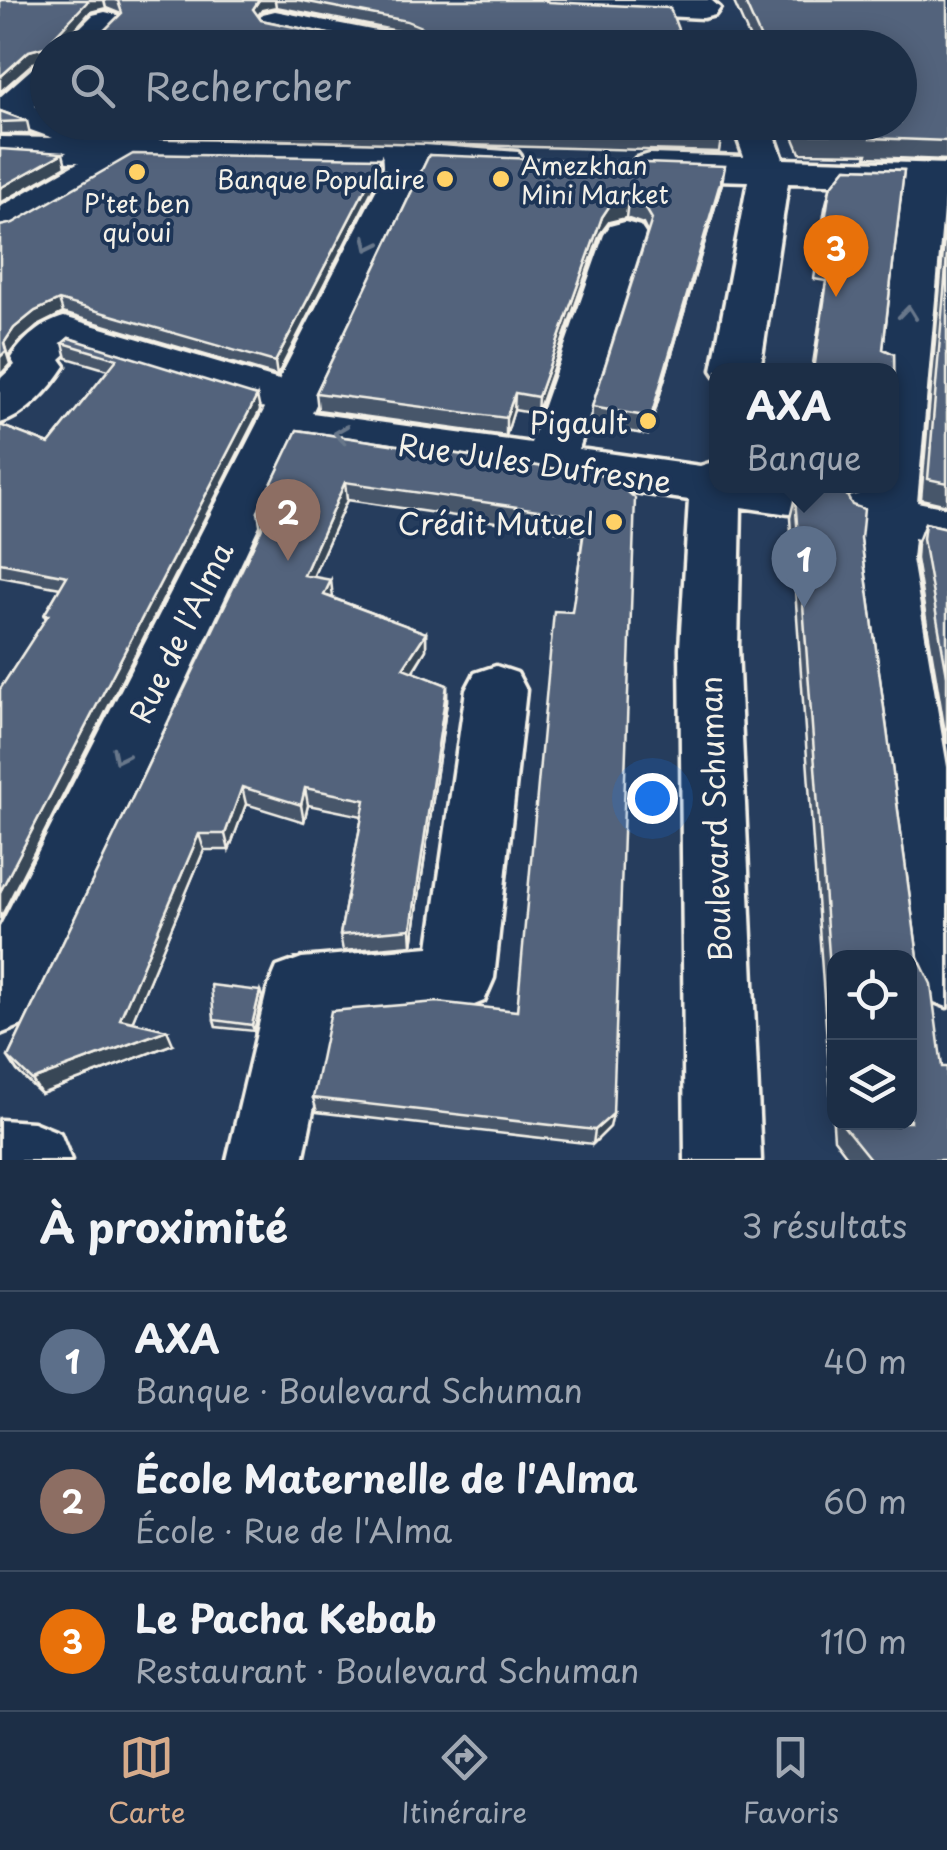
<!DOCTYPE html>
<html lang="fr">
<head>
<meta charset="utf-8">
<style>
	:root { --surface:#1c2e46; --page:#25364d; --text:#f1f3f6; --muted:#a0a8b3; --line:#3a4a5f; --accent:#d6ab8b }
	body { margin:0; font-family:"Playpen Sans",sans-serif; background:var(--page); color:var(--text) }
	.controls { position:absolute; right:30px; bottom:30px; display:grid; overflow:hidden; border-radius:20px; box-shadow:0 5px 25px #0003 }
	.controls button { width:90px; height:90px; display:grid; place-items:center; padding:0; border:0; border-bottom:2px solid var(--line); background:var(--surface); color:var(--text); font:50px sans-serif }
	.you { position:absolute; left:652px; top:798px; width:35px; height:35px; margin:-25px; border:8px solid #fff; border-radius:50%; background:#1a73e8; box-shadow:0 0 0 15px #1a73e833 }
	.badge { display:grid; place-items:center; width:65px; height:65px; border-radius:50%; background:var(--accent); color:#fff; font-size:32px; font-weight:700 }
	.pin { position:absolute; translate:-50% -82px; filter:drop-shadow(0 2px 5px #0008) }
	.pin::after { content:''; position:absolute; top:52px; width:35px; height:30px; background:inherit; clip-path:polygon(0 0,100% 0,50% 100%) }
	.popup { position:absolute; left:709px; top:363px; width:190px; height:130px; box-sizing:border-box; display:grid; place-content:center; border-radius:20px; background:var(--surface); filter:drop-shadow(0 2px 8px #0005); font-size:32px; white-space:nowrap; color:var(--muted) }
	.popup b { font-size:38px; color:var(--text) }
	.popup::after { content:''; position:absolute; left:50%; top:100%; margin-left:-20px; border:20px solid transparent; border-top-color:var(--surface) }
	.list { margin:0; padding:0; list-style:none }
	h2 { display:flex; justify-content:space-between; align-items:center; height:130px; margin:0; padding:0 40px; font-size:42px }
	h2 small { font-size:32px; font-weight:400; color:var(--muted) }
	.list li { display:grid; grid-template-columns:65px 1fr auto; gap:30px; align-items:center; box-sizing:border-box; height:140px; padding:0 40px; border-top:2px solid var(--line) }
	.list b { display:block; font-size:38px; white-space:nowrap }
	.list p { margin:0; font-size:32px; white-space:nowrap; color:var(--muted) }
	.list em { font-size:32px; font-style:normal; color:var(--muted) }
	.icon { flex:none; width:55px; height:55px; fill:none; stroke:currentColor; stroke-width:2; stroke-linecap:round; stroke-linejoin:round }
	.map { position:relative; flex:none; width:947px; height:1160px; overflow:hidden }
	.search { position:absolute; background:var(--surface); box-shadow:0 5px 25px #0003; left:30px; right:30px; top:30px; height:110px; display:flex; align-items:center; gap:25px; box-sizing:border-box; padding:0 35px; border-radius:55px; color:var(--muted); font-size:38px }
	.sheet { height:550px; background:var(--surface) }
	nav { display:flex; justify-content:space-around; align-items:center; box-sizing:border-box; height:140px; border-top:2px solid var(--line); background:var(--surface); font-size:28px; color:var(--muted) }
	nav a { display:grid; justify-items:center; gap:5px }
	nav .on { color:var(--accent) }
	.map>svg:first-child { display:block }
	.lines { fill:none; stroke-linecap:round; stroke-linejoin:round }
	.minor-casing { stroke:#f4f1e8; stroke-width:7 }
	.minor { fill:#1d3557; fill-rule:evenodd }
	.wall { fill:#47566a; stroke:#f4f1e8; stroke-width:2.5; fill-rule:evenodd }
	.shaded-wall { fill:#394656; stroke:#f4f1e8; stroke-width:2.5 }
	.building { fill:#52647b; stroke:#f4f1e8; stroke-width:2.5 }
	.oneway { stroke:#68778a }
	.poi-dot { fill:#ffd166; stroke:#1d3557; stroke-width:4 }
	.labels { text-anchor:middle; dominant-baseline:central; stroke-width:8; stroke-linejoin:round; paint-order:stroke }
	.far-poi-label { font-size:25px; fill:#f4f1e8; stroke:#1d3557; text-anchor:start }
	.poi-label { font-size:30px; fill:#f4f1e8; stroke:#1d3557; text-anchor:end }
	.street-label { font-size:30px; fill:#f4f1e8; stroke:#1d3557 }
</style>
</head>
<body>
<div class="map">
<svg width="947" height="1160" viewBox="0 0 947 1160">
	<rect width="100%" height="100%" fill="#263d5d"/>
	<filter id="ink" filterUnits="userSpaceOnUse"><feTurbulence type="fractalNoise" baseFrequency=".01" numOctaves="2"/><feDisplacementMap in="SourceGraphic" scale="20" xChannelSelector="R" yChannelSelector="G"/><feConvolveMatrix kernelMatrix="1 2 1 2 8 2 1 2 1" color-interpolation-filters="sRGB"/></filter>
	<g filter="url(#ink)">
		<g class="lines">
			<defs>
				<path id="minor" d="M 532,0 L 711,0 L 720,8 L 715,15 L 703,18 L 549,10 L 537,7 Z
					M 275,11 L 407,37 L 419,41 L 424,48 L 354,48 L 263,28 L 258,21 L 263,14 Z
					M 105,12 L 117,15 L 122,22 L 97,48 L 59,48 L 93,15 Z
					M 48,63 L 48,93 L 34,106 L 48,110 L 48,122 L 80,122 L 98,139 L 413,144 L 518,152 L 524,160 L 518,168 L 426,170 L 312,413 L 531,443 L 604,235 L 610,226 L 625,222 L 640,226 L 646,235 L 579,449 L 700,466 L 716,461 L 716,486 L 809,486 L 815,496 L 807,509 L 789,514 L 741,507 L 738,648 L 761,1160 L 685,1160 L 680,648 L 689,500 L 297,444 L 25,1024 L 0,1034 L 0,927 L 265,408 L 72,348 L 60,359 L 65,366 C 50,389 26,416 0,423 L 0,379 L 15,365 L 11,358 C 23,339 42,323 64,317 L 279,380 L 387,169 L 134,164 L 15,233 L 0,237 L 0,207 L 79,162 L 0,161 L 0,137 L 53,138 L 0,119 L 0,97 L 35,66 Z
					M 732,122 L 770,122 L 783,159 L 947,164 L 917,502 L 947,508 L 947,546 L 914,539 L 912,559 L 947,767 L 947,1007 L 922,997 L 912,974 L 858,559 L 862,527 L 849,523 L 842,510 L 849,497 L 866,492 L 867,486 L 892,486 L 892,370 L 881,370 L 903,186 L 788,183 L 760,370 L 716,370 L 716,376 L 712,370 L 748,181 L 650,178 L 636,174 L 630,166 L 636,158 L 650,154 L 744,157 Z
					M 496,666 L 517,673 L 526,690 L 494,978 L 484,1001 L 459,1011 L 331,1022 L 303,1160 L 227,1160 L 267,991 L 277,967 L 302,958 L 429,947 L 466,690 L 475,673 Z
					M 0,1120 L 33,1122 L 60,1133 L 71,1160 L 0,1160 Z"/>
			</defs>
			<use href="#minor" class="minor-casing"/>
			<use href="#minor" class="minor"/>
		</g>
		<path class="wall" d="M 0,0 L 542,0 L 685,48 L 48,48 L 48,60 L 33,63 ZM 276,7 L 408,33 L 416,37 L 352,39 L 261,20 L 258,16 L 262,10 ZM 106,8 L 121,14 L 97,38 L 67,38 L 90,12 Z
			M 733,0 L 947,0 L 947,160 L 866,157 L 867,154 L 800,153 L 787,122 L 900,122 L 900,48 L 754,48 Z
			M 48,82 L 48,106 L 41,104 L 38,92 Z
			M 0,111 L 27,121 L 30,134 L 0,134 Z
			M 85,122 L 715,122 L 721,139 L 719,152 L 99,135 Z
			M 429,155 L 722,183 L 648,435 L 591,424 L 592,407 L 647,232 L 643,224 L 626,218 L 609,222 L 600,234 L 537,414 L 514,410 L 506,436 L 318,410 L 316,393 Z
			M 381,158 L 382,171 L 277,376 L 63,313 L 39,325 L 19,342 L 8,356 L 10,364 L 0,375 L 0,226 Z
			M 846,168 L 904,170 L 883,349 L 894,354 L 895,462 L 892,472 L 892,370 L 812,370 L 826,281 L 814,279 L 825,208 L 830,188 Z
			M 947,206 L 947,505 L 921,499 Z
			M 69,338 L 260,410 L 0,919 L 0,689 L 46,619 L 44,615 L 60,588 L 0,577 L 0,425 L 49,444 L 108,370 L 67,358 L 63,343 Z
			M 297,430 L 610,477 L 610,1127 L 593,1144 L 317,1112 L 313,1098 L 517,1011 L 583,535 L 347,500 L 313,577 L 333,598 L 426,633 L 426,650 L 413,672 L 447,685 L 447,702 L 412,945 L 343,951 L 340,935 L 362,816 L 308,805 L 304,822 L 246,804 L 229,850 L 204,850 L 132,1022 L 173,1044 L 41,1094 L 17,1071 L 8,1057 L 261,530 L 258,512 Z
			M 813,486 L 864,486 L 863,489 L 846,495 L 861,539 L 918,957 L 942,1067 L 947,1160 L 850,1160 L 834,1139 L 790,518 L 795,497 L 813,492 L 815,490 ZM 834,958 L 910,1122 L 834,1122 Z
			M 925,523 L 947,528 L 947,744 L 916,559 L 917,544 Z
			M 260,991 L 262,997 L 254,1031 L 216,1027 L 214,1020 Z"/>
		<path class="shaded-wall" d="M 88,0 L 104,0 L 106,8 L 90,12 L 59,48 L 53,38 Z
			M 259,0 L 275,0 L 276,7 L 262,10 L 254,21 L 253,9 Z
			M 44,47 L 47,59 L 33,63 L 0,92 L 0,77 L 29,51 Z
			M 63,153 L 66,166 L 0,203 L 0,188 Z
			M 381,158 L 382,171 L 277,376 L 275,362 Z
			M 725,166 L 722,183 L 648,435 L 651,417 Z
			M 628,201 L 626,218 L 609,222 L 600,234 L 537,414 L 538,397 L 602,217 L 610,205 Z
			M 59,300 L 63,313 L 39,325 L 19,342 L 8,356 L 4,343 L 14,328 L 35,311 Z
			M 6,351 L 10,364 L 0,375 L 0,357 Z
			M 515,393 L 514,410 L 506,436 L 506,418 Z
			M 257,396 L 260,410 L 0,919 L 0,892 Z
			M 345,482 L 347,500 L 306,593 L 304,575 Z
			M 847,486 L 864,486 L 863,489 L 846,495 L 839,512 Z
			M 331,580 L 333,598 L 324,595 Z
			M 426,633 L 426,650 L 404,685 L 403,668 Z
			M 447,685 L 447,702 L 412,945 L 411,929 Z
			M 242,787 L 246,804 L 229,850 L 225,834 Z
			M 305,788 L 308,805 L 304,822 L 301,805 Z
			M 199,834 L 204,850 L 127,1034 L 120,1019 Z
			M 260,991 L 262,997 L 254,1031 L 252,1025 Z
			M 167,1030 L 173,1044 L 41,1094 L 32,1080 Z
			M 613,1114 L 610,1127 L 593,1144 L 595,1130 Z"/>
		<path class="building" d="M 0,0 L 89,0 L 53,38 L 97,38 L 122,13 L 118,1 L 115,0 L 259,0 L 253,9 L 261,20 L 352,39 L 427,36 L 422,27 L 407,21 L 298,0 L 542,0 L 549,2 L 670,8 L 685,48 L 48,48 L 48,50 L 44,47 L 29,51 L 0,77 Z
			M 744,0 L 947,0 L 947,141 L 871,138 L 874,134 L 804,134 L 799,122 L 900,122 L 900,48 L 765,48 Z
			M 48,82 L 48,95 L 38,92 Z
			M 0,111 L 27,121 L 0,122 Z
			M 715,122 L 721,139 L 96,122 Z
			M 0,149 L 63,153 L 0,188 Z
			M 133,154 L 381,158 L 275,362 L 59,300 L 35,311 L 14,328 L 4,343 L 6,351 L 0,357 L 0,226 L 13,223 Z
			M 429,155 L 725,166 L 651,417 L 592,407 L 652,219 L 645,207 L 628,201 L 610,205 L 602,217 L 538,397 L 515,393 L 506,418 L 316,393 Z
			M 846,168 L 904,170 L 883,349 L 894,354 L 895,462 L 892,462 L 892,370 L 814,370 L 830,261 L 819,260 L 830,188 Z
			M 947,256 L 947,483 L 928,479 Z
			M 69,338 L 257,396 L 0,892 L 0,689 L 48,615 L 44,615 L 67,576 L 0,563 L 0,425 L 49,444 L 117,359 L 63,343 Z
			M 297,430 L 610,477 L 635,498 L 613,1114 L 595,1130 L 313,1098 L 331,1011 L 437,1002 L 517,1011 L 554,611 L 572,612 L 586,517 L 345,482 L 304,575 L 331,580 L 324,595 L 426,633 L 403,668 L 447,685 L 411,929 L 340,935 L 365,800 L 305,788 L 301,805 L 242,787 L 225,834 L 199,834 L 120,1019 L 167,1030 L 32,1080 L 8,1057 L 267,517 L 258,512 Z
			M 818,486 L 847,486 L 845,492 L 852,505 L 864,509 L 861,539 L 918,957 L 931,984 L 942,1067 L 947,1067 L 947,1160 L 871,1160 L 842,1124 L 842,1122 L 910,1122 L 910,958 L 834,958 L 834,1022 L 795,497 L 813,492 Z
			M 925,523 L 947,528 L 947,675 L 923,539 Z
			M 211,985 L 260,991 L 252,1025 L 214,1020 Z"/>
		<defs><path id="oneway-chevron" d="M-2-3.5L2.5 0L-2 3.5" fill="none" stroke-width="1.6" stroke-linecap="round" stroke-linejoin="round" transform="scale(2.5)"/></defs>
		<g class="oneway">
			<use href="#oneway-chevron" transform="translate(370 244) rotate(116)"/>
			<use href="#oneway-chevron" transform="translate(908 313) rotate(-84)"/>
			<use href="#oneway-chevron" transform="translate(341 434) rotate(-172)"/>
			<use href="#oneway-chevron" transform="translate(119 756) rotate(116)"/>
		</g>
	</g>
	<g class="poi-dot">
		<circle cx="137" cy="172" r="10"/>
		<circle cx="445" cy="179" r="10"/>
		<circle cx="501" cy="179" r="10"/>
		<circle cx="648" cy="421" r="10"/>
		<circle cx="614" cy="522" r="10"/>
	</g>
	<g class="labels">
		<g class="far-poi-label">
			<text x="521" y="165">Amezkhan<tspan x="521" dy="29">Mini Market</tspan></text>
			<text x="425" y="179" text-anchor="end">Banque Populaire</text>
			<text x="137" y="203" text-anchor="middle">P'tet ben<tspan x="137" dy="29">qu'oui</tspan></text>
		</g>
		<g class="poi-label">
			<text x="628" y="421">Pigault</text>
			<text x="594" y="522">Crédit Mutuel</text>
		</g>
		<g class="street-label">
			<text transform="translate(535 462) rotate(8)">Rue Jules Dufresne</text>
			<text transform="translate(180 632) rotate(-64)">Rue de l'Alma</text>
			<text transform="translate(714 819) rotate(-92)">Boulevard Schuman</text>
		</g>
	</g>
</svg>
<div class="controls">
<button><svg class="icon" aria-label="locate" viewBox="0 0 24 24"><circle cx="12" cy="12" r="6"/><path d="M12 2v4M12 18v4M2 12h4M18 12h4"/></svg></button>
<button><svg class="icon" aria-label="layers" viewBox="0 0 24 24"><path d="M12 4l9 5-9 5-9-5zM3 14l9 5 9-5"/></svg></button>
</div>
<div class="you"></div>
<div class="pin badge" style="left:804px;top:608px;background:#5c6f8a">1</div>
<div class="popup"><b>AXA</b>Banque</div>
<div class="pin badge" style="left:288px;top:561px;background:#8d6e63">2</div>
<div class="pin badge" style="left:836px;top:297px;background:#e8710a">3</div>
<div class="search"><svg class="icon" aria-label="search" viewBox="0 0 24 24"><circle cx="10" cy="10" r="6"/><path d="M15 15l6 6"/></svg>Rechercher</div>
</div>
<section class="sheet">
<h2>À proximité<small>3 résultats</small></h2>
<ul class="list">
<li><span class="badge" style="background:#5c6f8a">1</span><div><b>AXA</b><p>Banque · Boulevard Schuman</p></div><em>40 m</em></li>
<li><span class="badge" style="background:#8d6e63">2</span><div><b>École Maternelle de l'Alma</b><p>École · Rue de l'Alma</p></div><em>60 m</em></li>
<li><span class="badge" style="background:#e8710a">3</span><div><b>Le Pacha Kebab</b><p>Restaurant · Boulevard Schuman</p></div><em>110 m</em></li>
</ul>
</section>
<nav>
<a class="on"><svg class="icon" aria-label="map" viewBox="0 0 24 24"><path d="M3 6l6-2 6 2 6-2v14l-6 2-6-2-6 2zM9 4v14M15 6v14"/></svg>Carte</a>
<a><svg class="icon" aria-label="directions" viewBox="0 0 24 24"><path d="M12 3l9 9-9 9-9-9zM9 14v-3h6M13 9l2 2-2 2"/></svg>Itinéraire</a>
<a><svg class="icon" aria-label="saved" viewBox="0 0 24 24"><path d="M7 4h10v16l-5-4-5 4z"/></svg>Favoris</a>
</nav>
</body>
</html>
